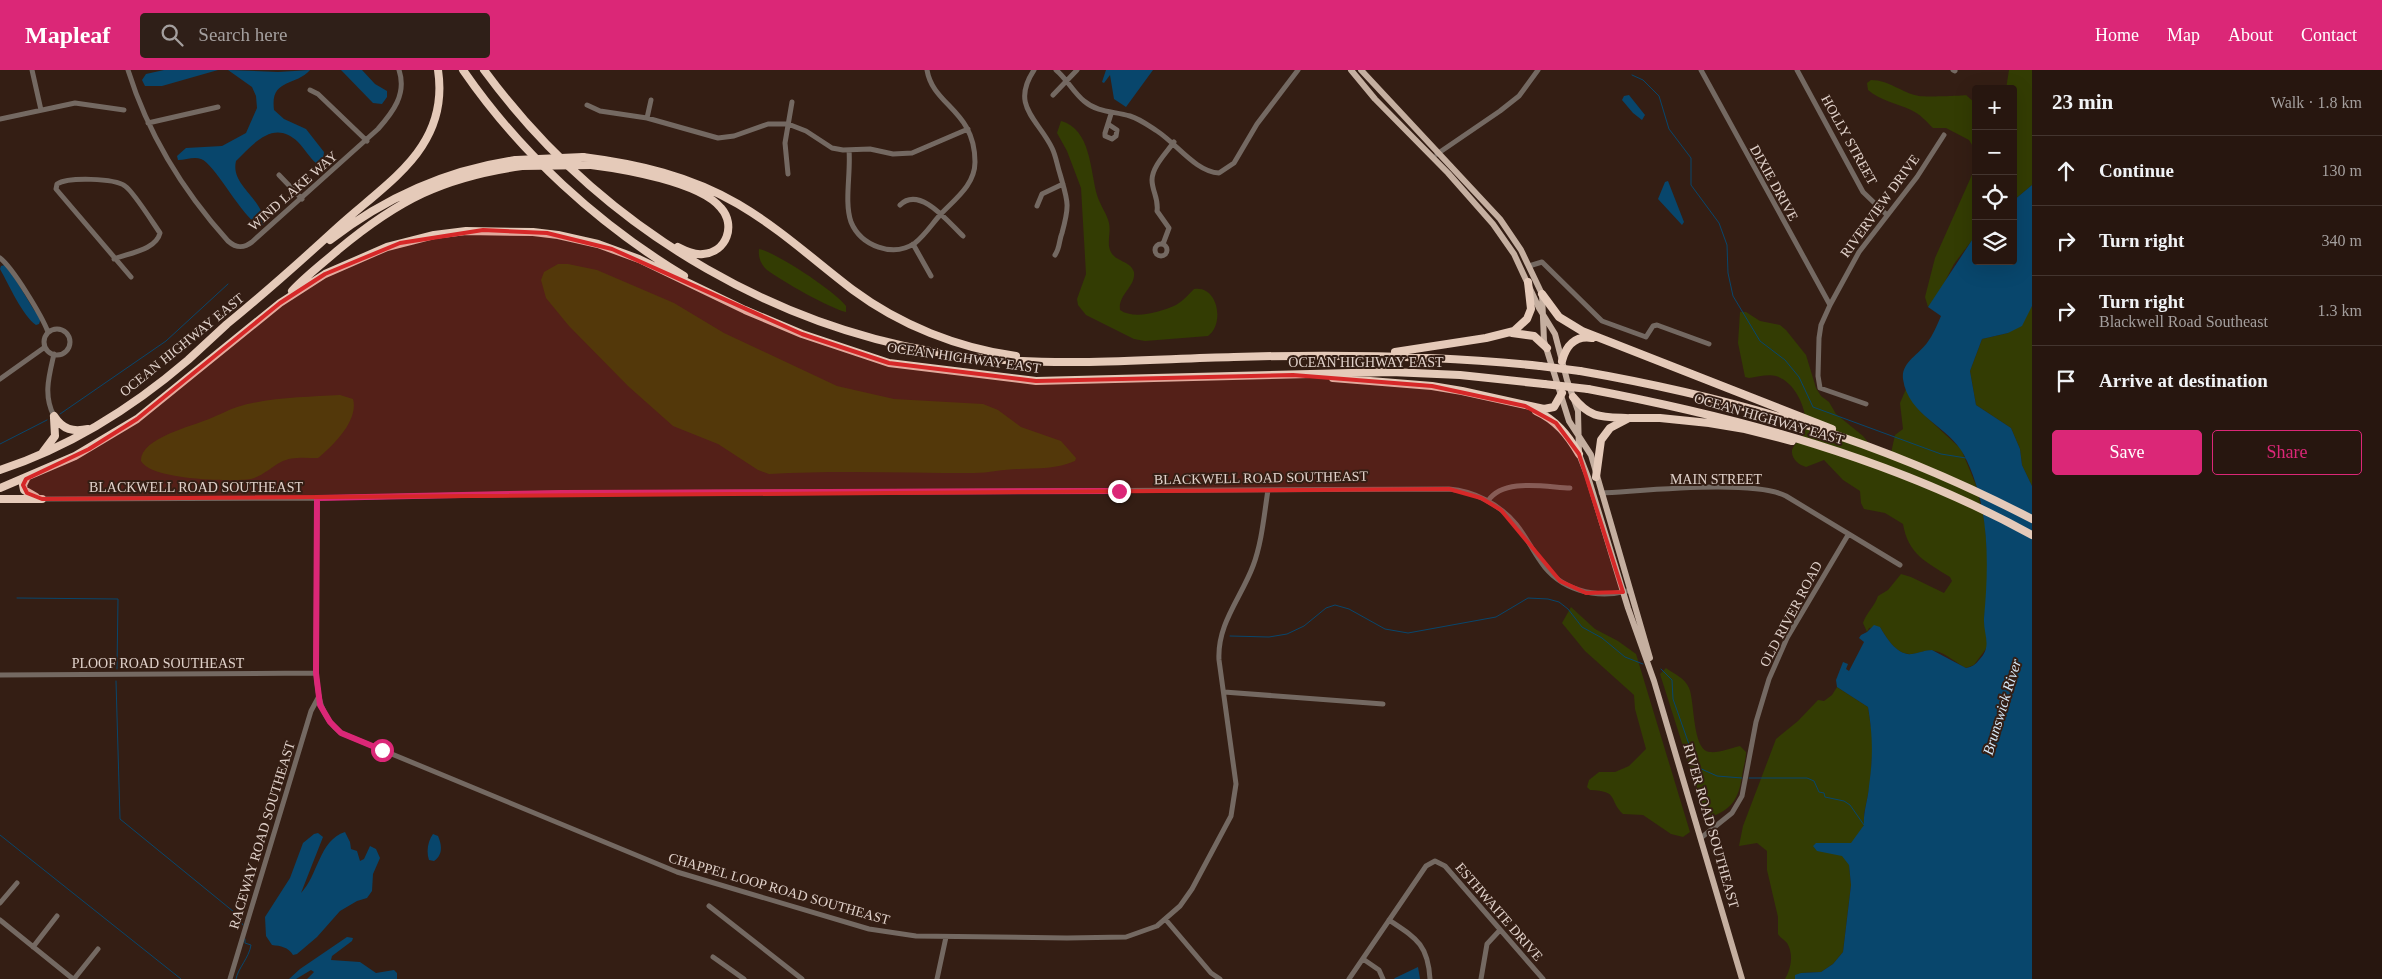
<!DOCTYPE html>
<html lang="en">
<head>
<meta charset="utf-8">
<style>
	:root { --surface:#27160f; --page:#2f1f18; --text:#f1f3f6; --muted:#a49f9e; --line:#43352f; --accent:#db2777 }
	body { margin:0; font-family:"Times New Roman",serif; background:var(--page); color:var(--text) }
	.controls { position:absolute; right:15px; top:15px; display:grid; overflow:hidden; border-radius:5px; box-shadow:0 5px 20px #0002 }
	.controls button { width:45px; height:45px; display:grid; place-items:center; padding:0; border:0; border-bottom:1px solid var(--line); background:var(--surface); color:var(--text); font:25px sans-serif }
	.stop { position:absolute; width:15px; height:15px; margin:-11px; border:4px solid #db2777; border-radius:50%; background:#fff }
	.stop.end { background:#db2777; border-color:#fff; box-shadow:0 1px 5px #0008 }
	.list { margin:0; padding:0; list-style:none }
	h2 { display:flex; justify-content:space-between; align-items:center; height:65px; margin:0; padding:0 20px; font-size:21px }
	h2 small { font-size:16px; font-weight:400; color:var(--muted) }
	.list li { display:grid; grid-template-columns:32px 1fr auto; gap:15px; align-items:center; box-sizing:border-box; height:70px; padding:0 20px; border-top:1px solid var(--line) }
	.list b { display:block; font-size:19px; white-space:nowrap }
	.list p { margin:0; font-size:16px; white-space:nowrap; color:var(--muted) }
	.list em { font-size:16px; font-style:normal; color:var(--muted) }
	.actions { display:flex; gap:10px; padding:15px 20px }
	.actions a { flex:1; padding:11px 0; border:1px solid var(--accent); border-radius:5px; text-align:center; font-size:18px; color:var(--accent) }
	.actions .main { background:var(--accent); color:#fff }
	.icon { flex:none; width:28px; height:28px; fill:none; stroke:currentColor; stroke-width:2; stroke-linecap:round; stroke-linejoin:round }
	.map { position:relative; flex:none; width:2032px; height:909px; overflow:hidden }
	header { display:flex; align-items:center; gap:30px; box-sizing:border-box; height:70px; padding:0 25px; background:var(--accent); color:#fff }
	header strong { font-size:24px }
	nav { display:flex; gap:28px; margin-inline-start:auto; font-size:18px }
	.search { width:350px; height:45px; background:var(--page); display:flex; align-items:center; gap:12px; box-sizing:border-box; padding:0 18px; border-radius:5px; color:var(--muted); font-size:19px }
	main { display:flex }
	aside { flex:1; background:var(--surface) }
	.map>svg:first-child { display:block }
	.green { fill:#333c03 }
	.water { fill:#08466c }
	.lines { fill:none; stroke-linecap:round; stroke-linejoin:round }
	.stream { stroke:#08466c; stroke-width:1 }
	.minor { stroke:#746962; stroke-width:5 }
	.major { stroke:#c5afa0; stroke-width:6 }
	.highway { stroke:#e5cab9; stroke-width:8 }
	.highway-bridge { stroke:#e5cab9; stroke-width:8 }
	.route { stroke:#db2777; stroke-width:6 }
	.marked { fill:#d62828; fill-opacity:0.2; stroke:#d62828; stroke-width:4; stroke-linejoin:round }
	.labels { text-anchor:middle; dominant-baseline:central; stroke-width:4; stroke-linejoin:round; paint-order:stroke }
	.street-label { font-size:14px; fill:#e1d2cb; stroke:#341e14 }
	.water-label { font-size:15px; font-style:italic; fill:#d5e7f6; stroke:#341e14 }
</style>
</head>
<body>
<header>
<strong>Mapleaf</strong>
<div class="search"><svg class="icon" aria-label="search" viewBox="0 0 24 24"><circle cx="10" cy="10" r="6"/><path d="M15 15l6 6"/></svg>Search here</div>
<nav><a>Home</a><a>Map</a><a>About</a><a>Contact</a></nav>
</header>
<main>
<div class="map">
<svg width="2032" height="909" viewBox="0 0 2032 909">
	<rect width="100%" height="100%" fill="#341e14"/>
	<path class="green" d="M 2009,0 L 2032,0 L 2032,115 L 2013,131 L 2013,19 L 2006,19 Z
		M 1871,10 C 1889,10 1902,23 1919,26 C 1925,27 1961,26 1966,25 L 1976,34 L 1976,165 L 1954,194 L 1939,223 L 1928,237 L 1925,227 L 1935,188 L 1975,98 L 1974,78 L 1969,70 L 1946,58 L 1933,58 C 1926,51 1920,44 1911,40 C 1896,33 1881,31 1868,20 L 1867,13 Z
		M 1061,51 C 1091,59 1090,100 1097,125 C 1100,135 1107,144 1109,153 C 1111,162 1107,172 1110,180 C 1114,192 1130,190 1134,202 C 1136,217 1118,224 1120,240 C 1134,250 1161,242 1176,235 C 1183,231 1189,224 1194,219 C 1218,215 1225,254 1208,266 L 1145,271 L 1134,269 L 1086,245 L 1078,235 L 1077,229 L 1086,204 L 1081,118 L 1067,81 L 1057,63 Z
		M 759,179 C 776,182 836,222 846,236 L 846,242 C 831,239 780,210 767,200 C 761,195 758,187 759,179 Z
		M 558,194 L 568,194 L 597,200 L 674,233 L 724,263 L 837,316 L 894,329 L 983,334 L 998,340 L 1021,357 L 1061,371 L 1076,388 L 1075,391 C 1057,399 1039,398 1019,399 C 1004,399 989,403 974,403 C 905,403 837,400 769,404 L 758,400 L 718,374 L 673,356 L 628,316 L 569,256 L 546,228 L 541,210 L 544,202 Z
		M 2032,236 L 2032,416 L 2022,395 L 2020,379 L 2011,358 L 1976,335 L 1970,301 L 1982,269 L 2008,263 Z
		M 1740,242 L 1746,242 L 1760,251 L 1780,255 L 1786,260 L 1806,285 L 1816,318 L 1821,326 L 1829,332 L 1836,344 L 1863,366 L 1872,377 L 1891,383 L 1895,365 L 1903,359 L 1900,333 L 1906,319 L 1921,342 L 1961,379 L 1976,415 L 1985,454 L 1989,508 L 1984,550 L 1988,576 L 1974,595 L 1966,598 C 1956,593 1946,583 1935,581 C 1926,579 1920,584 1911,584 C 1896,585 1886,567 1880,557 L 1869,558 L 1867,562 L 1863,553 C 1866,543 1875,536 1878,526 L 1888,520 L 1901,504 L 1911,507 L 1944,523 L 1952,511 L 1950,507 C 1926,492 1908,484 1903,454 L 1885,443 L 1864,439 L 1861,433 L 1860,421 L 1843,410 L 1824,390 L 1806,397 C 1799,395 1791,389 1792,380 C 1794,373 1803,369 1805,361 C 1809,342 1796,312 1776,306 C 1768,304 1757,307 1749,308 L 1745,307 L 1738,273 Z
		M 340,325 L 353,329 C 359,350 333,376 318,388 C 306,388 292,386 281,392 C 271,397 263,406 251,409 C 231,412 151,410 141,391 C 140,368 193,356 209,349 C 219,345 228,340 237,337 C 270,327 307,327 340,325 Z
		M 1571,537 L 1595,559 L 1618,571 L 1636,584 L 1690,762 L 1683,767 L 1671,764 L 1643,745 L 1623,744 C 1608,730 1620,721 1590,720 L 1587,717 L 1589,710 L 1599,702 L 1615,702 L 1629,696 L 1646,679 L 1635,639 L 1634,625 L 1585,581 L 1562,553 Z
		M 1666,598 C 1674,604 1685,608 1689,618 C 1695,631 1692,681 1710,682 C 1719,683 1731,678 1740,676 L 1746,682 C 1746,690 1743,698 1742,706 C 1739,728 1732,740 1710,747 L 1704,742 L 1660,604 Z
		M 1837,617 L 1868,637 L 1873,671 L 1870,715 L 1864,744 L 1864,755 L 1849,795 L 1851,815 L 1843,882 L 1833,894 L 1821,902 L 1801,903 L 1795,909 L 1785,909 C 1791,899 1794,884 1787,873 C 1784,869 1780,868 1778,864 L 1778,847 L 1767,800 L 1767,781 L 1757,773 L 1739,776 L 1743,756 L 1776,669 L 1798,651 L 1818,630 L 1824,631 L 1832,625 Z"/>
	<path class="water" d="M 164,0 L 218,0 L 162,16 L 145,16 L 142,10 L 146,4 Z
		M 228,0 L 278,2 L 310,0 C 295,17 270,8 274,40 L 284,49 L 306,59 L 324,82 L 323,90 L 316,93 C 309,87 305,79 298,72 C 274,49 254,73 236,91 C 230,116 264,128 264,154 L 259,156 C 239,143 215,94 201,89 C 194,86 186,90 178,90 L 177,86 L 186,78 L 222,76 L 246,63 L 257,38 L 256,26 L 252,17 Z
		M 341,0 L 362,0 L 375,14 L 387,21 L 387,27 L 382,34 L 373,33 Z
		M 1106,0 L 1153,0 L 1126,37 L 1114,29 L 1110,5 L 1104,13 L 1102,12 Z
		M 1629,25 L 1645,45 L 1642,50 L 1633,43 L 1622,30 L 1624,26 Z
		M 1668,111 L 1684,152 L 1682,155 L 1658,129 L 1665,112 Z
		M 2032,115 L 2032,236 L 2022,256 L 2008,263 L 1982,269 L 1970,301 L 1976,335 L 2011,358 L 2020,379 L 2022,395 L 2032,416 L 2032,909 L 1795,909 L 1795,905 L 1801,903 L 1821,902 L 1833,894 L 1843,882 L 1851,815 L 1849,795 L 1842,786 L 1817,781 L 1813,776 L 1816,773 L 1851,773 L 1864,755 C 1863,742 1868,730 1869,716 C 1873,687 1873,667 1868,637 L 1837,617 L 1836,610 L 1843,592 L 1848,594 L 1846,599 L 1849,601 L 1864,572 L 1859,568 L 1861,565 L 1867,562 L 1874,555 L 1880,557 C 1886,567 1897,586 1912,584 C 1919,583 1925,580 1932,580 L 1966,598 C 1972,597 1975,595 1979,590 C 1993,576 1983,565 1984,548 C 1989,494 1990,435 1964,385 C 1949,356 1908,346 1903,309 C 1901,293 1918,285 1927,273 C 1933,265 1937,255 1941,246 L 1928,237 L 1974,167 L 1976,165 L 1976,191 L 2013,191 L 2013,131 Z
		M 5,195 L 8,197 L 34,240 L 41,248 L 39,254 L 36,255 C 22,245 9,215 0,199 L 1,196 Z
		M 345,762 L 350,772 L 351,779 L 357,781 L 360,791 L 364,789 L 370,776 L 376,779 L 380,788 L 373,804 L 372,821 L 367,828 L 357,831 L 340,841 L 317,867 L 297,884 L 293,885 C 288,877 281,876 272,875 L 266,866 L 265,847 L 290,808 L 303,773 L 314,764 L 318,763 L 323,767 L 301,823 C 318,806 319,770 345,762 Z
		M 433,764 L 438,766 C 442,775 443,785 434,791 L 429,790 C 426,781 428,771 433,764 Z
		M 347,867 L 353,868 L 352,871 L 332,886 L 331,890 L 360,892 L 376,903 L 394,900 L 397,903 L 397,909 L 307,909 L 314,902 L 311,900 L 296,909 L 289,909 L 300,899 Z
		M 1418,897 L 1420,909 L 1394,909 L 1395,908 Z"/>
	<g class="lines">
		<path class="stream" d="M 1632,5 L 1643,10 L 1659,26 L 1669,59 L 1691,88 L 1691,115 L 1719,153 L 1727,175 L 1728,203 L 1733,226 L 1760,271 L 1785,290 L 1799,307 L 1813,337 L 1941,384 L 1966,388
			M 60,344 L 166,271 L 228,214
			M 0,374 L 47,350
			M 17,528 L 118,529 L 117,599
			M 1230,566 L 1269,567 L 1287,564 L 1304,556 L 1326,538 L 1335,535 L 1349,539 L 1385,559 L 1408,563 L 1496,547 L 1528,528 L 1548,529 L 1559,532 L 1568,539 L 1582,557 L 1602,568 L 1625,587 L 1643,594
			M 1661,599 L 1672,610 L 1673,629 L 1697,697 L 1717,706 L 1742,708
			M 116,611 L 120,749 L 234,842 L 243,855
			M 1749,708 L 1807,708 L 1814,711 L 1819,722 L 1824,723 L 1825,727 L 1844,731 L 1850,735 L 1864,755
			M 0,765 L 181,909
			M 236,909 C 238,898 249,888 251,875 L 245,873 L 245,869"/>
		<path class="minor" d="M 32,0 L 41,40
			M 128,0 C 148,64 183,121 228,171 C 236,178 243,179 252,172 L 378,59 C 393,42 407,24 399,0
			M 1034,0 C 1010,36 1038,49 1052,78 C 1056,86 1057,95 1060,104 C 1068,132 1070,134 1062,163 C 1059,170 1060,178 1055,185
			M 1056,0 C 1067,9 1073,22 1084,31 C 1098,43 1114,41 1130,46 C 1140,49 1149,56 1157,61 C 1177,74 1196,102 1219,103 L 1234,93 L 1257,54 L 1298,0
			M 1701,0 L 1830,235
			M 1797,0 L 1863,122 L 1887,145
			M 1953,0 L 1955,1
			M 310,20 L 318,24 L 367,71
			M 1053,25 L 1077,0
			M 587,35 L 600,41 L 647,48 L 718,68 L 734,66 L 768,54 L 788,54 L 806,61 L 832,78 L 843,80 L 870,79 L 893,84 L 912,83 L 968,59
			M 647,48 L 651,30
			M 0,49 L 75,33 L 124,40
			M 148,53 L 218,37
			M 1108,54 L 1117,60 L 1116,66 L 1112,69 L 1105,66 L 1105,63 L 1111,44
			M 849,80 C 851,103 844,132 851,152 C 861,176 893,188 915,173 C 925,165 932,154 940,145 C 955,129 975,115 975,92 C 975,40 933,36 927,0
			M 1437,84 L 1500,41 L 1519,26 L 1538,0
			M 788,104 L 785,73 L 792,32
			M 279,105 L 302,129
			M 900,135 C 920,115 949,153 963,166
			M 1037,136 L 1042,124 L 1063,114
			M1155 180a6 6 0 1 1 12 0a6 6 0 1 1-12 0Z
			M 913,174 L 931,206
			M 1163,174 L 1169,158 L 1157,141 C 1159,129 1152,121 1152,110 C 1152,97 1166,83 1174,72
			M 0,188 C 13,198 42,246 48,262
			M 114,189 C 129,183 156,180 160,163 C 153,153 133,121 125,116 C 114,108 68,107 57,114 L 56,119 L 131,207
			M 1529,196 L 1542,192 L 1602,251 L 1646,267 L 1653,256 L 1657,255 L 1709,274
			M44 272a13 13 0 1 1 26 0a13 13 0 1 1-26 0Z
			M 0,309 L 45,277
			M 1866,334 L 1820,318 L 1818,306 L 1819,268 L 1821,255 L 1830,235 L 1859,182 L 1917,107 L 1944,65
			M 54,346 C 43,325 49,306 54,284
			M 1601,423 C 1643,421 1753,409 1786,426 L 1900,495
			M 317,428 L 316,603 C 318,627 320,646 341,663 L 677,802 L 869,859 L 916,866 L 1067,868 L 1126,867 L 1157,856 L 1180,836 L 1192,819 L 1231,746 L 1236,714 L 1219,590 C 1217,554 1241,528 1253,496 C 1262,472 1264,445 1268,420
			M 42,429 L 317,428 L 562,423 L 1449,419 C 1474,421 1499,434 1516,454 C 1526,466 1532,480 1541,492 C 1560,520 1595,529 1627,521
			M 1488,431 C 1503,408 1545,417 1570,418
			M 0,605 L 316,603
			M 1224,622 L 1383,634
			M 1702,767 L 1732,743 L 1742,726 L 1756,652 L 1769,609 L 1787,568 L 1848,465
			M 0,833 L 17,813
			M 709,836 L 802,909
			M 0,850 L 73,909
			M 1166,850 L 1211,903 L 1220,909
			M 1389,850 C 1416,868 1428,874 1430,909
			M 33,877 L 57,846
			M 713,887 L 744,909
			M 1363,889 L 1379,900 L 1383,909
			M 74,909 L 98,879
			M 230,909 L 311,641 L 318,628
			M 937,909 L 946,867
			M 1349,909 L 1426,796 L 1435,791 L 1445,796 L 1543,909
			M 1481,909 L 1487,874 L 1500,860"/>
		<path class="major" d="M 1351,0 L 1375,29 L 1448,103 L 1493,154 L 1514,184 L 1539,238 L 1555,264 L 1567,310 L 1578,341 L 1579,384 L 1588,407 L 1628,538 L 1654,611 L 1742,909
			M 1361,0 L 1500,149 L 1521,180 L 1542,224 L 1544,271 L 1569,351 L 1591,385 L 1650,588"/>
		<path class="highway" d="M 463,0 C 520,83 598,154 684,206
			M 484,0 C 603,162 790,272 991,289 C 1072,296 1154,289 1234,287 C 1337,284 1438,285 1540,296
			M 583,87 C 638,94 690,106 738,134 C 779,158 815,191 853,220 C 900,255 958,278 1016,286
			M 591,95 C 623,99 700,112 721,138 C 736,155 727,182 703,184 C 694,185 686,181 678,177
			M 330,170 C 386,127 446,100 516,90
			M 292,221 C 306,206 322,194 338,180 C 398,130 443,107 522,96
			M 1542,224 L 1559,247 L 1582,261 L 1832,359
			M 1512,263 L 1534,266 L 1547,278
			M 1395,282 L 1486,268 L 1514,261 L 1527,249 L 1531,239 L 1528,212
			M 1562,291 C 1566,276 1575,265 1592,268
			M 1580,301 C 1742,329 1886,373 2032,449
			M 1333,308 L 1432,316 L 1462,321 L 1544,339 L 1554,337 L 1562,323
			M 1588,319 C 1741,348 1894,389 2032,465
			M 1573,327 C 1590,348 1600,347 1626,348
			M 1536,341 C 1556,350 1568,365 1579,384
			M 54,346 C 63,360 73,362 88,359
			M 43,382 L 55,366 L 54,348
			M 0,400 C 70,377 132,338 188,290 C 201,278 214,266 227,254 C 265,223 302,190 338,157 C 365,132 403,106 422,76 C 437,53 442,26 438,0
			M 1596,407 L 1601,370 L 1610,358 L 1629,348 L 1660,348 L 1709,353 L 1745,359 L 1792,371
			M 26,409 L 23,415 L 24,420 L 36,427
			M 0,418 L 75,386 L 137,349 L 280,233 L 325,204 L 387,177 L 434,165 L 466,161 L 533,162 L 558,165 L 598,174 L 639,189 L 745,240 L 802,264 L 889,293 L 1036,311 L 1391,302 L 1460,305 L 1544,314
			M 0,429 L 42,429"/>
		<path class="highway-bridge" d="M 516,90 L 583,87
			M 522,96 L 591,95
			M 1540,296 L 1580,301
			M 1544,314 L 1588,319"/>
	</g>
	<g class="lines">
		<path class="route" d="M 382,680 L 341,663 L 330,652 L 320,635 L 316,603 L 317,428 L 562,423 L 1119,421"/>
	</g>
	<path class="marked" d="M 483,160 L 547,163 L 612,179 L 802,264 L 889,293 L 1036,311 L 1293,305 L 1432,316 L 1525,336 L 1556,353 L 1579,384 L 1623,522 L 1586,523 L 1560,511 L 1501,440 L 1481,428 L 1449,419 L 42,429 L 27,423 L 23,415 L 26,409 L 89,379 L 137,349 L 280,233 L 325,204 L 400,173 Z"/>
	<g class="labels">
		<g class="street-label">
			<text transform="translate(1849 70) rotate(61)">HOLLY STREET</text>
			<text transform="translate(1774 113) rotate(61)">DIXIE DRIVE</text>
			<text transform="translate(293 121) rotate(-41)">WIND LAKE WAY</text>
			<text transform="translate(1880 136) rotate(-54)">RIVERVIEW DRIVE</text>
			<text transform="translate(182 275) rotate(-39)">OCEAN HIGHWAY EAST</text>
			<text transform="translate(964 288) rotate(8)">OCEAN HIGHWAY EAST</text>
			<text x="1366" y="292">OCEAN HIGHWAY EAST</text>
			<text transform="translate(1769 349) rotate(16)">OCEAN HIGHWAY EAST</text>
			<text transform="translate(1261 408) rotate(-1)">BLACKWELL ROAD SOUTHEAST</text>
			<text x="1716" y="409">MAIN STREET</text>
			<text x="196" y="417">BLACKWELL ROAD SOUTHEAST</text>
			<text transform="translate(1791 544) rotate(-62)">OLD RIVER ROAD</text>
			<text x="158" y="593">PLOOF ROAD SOUTHEAST</text>
			<text transform="translate(1711 756) rotate(74)">RIVER ROAD SOUTHEAST</text>
			<text transform="translate(262 765) rotate(-73)">RACEWAY ROAD SOUTHEAST</text>
			<text transform="translate(779 819) rotate(16)">CHAPPEL LOOP ROAD SOUTHEAST</text>
			<text transform="translate(1499 842) rotate(49)">ESTHWAITE DRIVE</text>
		</g>
		<g class="water-label">
			<text transform="translate(2002 637) rotate(-73)">Brunswick River</text>
		</g>
	</g>
</svg>
<div class="controls">
<button>+</button>
<button>−</button>
<button><svg class="icon" aria-label="locate" viewBox="0 0 24 24"><circle cx="12" cy="12" r="6"/><path d="M12 2v4M12 18v4M2 12h4M18 12h4"/></svg></button>
<button><svg class="icon" aria-label="layers" viewBox="0 0 24 24"><path d="M12 4l9 5-9 5-9-5zM3 14l9 5 9-5"/></svg></button>
</div>
<div class="stop" style="left:382px;top:680px"></div>
<div class="stop end" style="left:1119px;top:421px"></div>
</div>
<aside>
<h2>23 min<small>Walk · 1.8 km</small></h2>
<ul class="list">
<li><svg class="icon" aria-label="ahead" viewBox="0 0 24 24"><path d="M12 20V5M6 11l6-6 6 6"/></svg><div><b>Continue</b></div><em>130 m</em></li>
<li><svg class="icon" aria-label="right" viewBox="0 0 24 24"><path d="M7 20v-9h11M14 6l5 5-5 5"/></svg><div><b>Turn right</b></div><em>340 m</em></li>
<li><svg class="icon" aria-label="right" viewBox="0 0 24 24"><path d="M7 20v-9h11M14 6l5 5-5 5"/></svg><div><b>Turn right</b><p>Blackwell Road Southeast</p></div><em>1.3 km</em></li>
<li><svg class="icon" aria-label="arrive" viewBox="0 0 24 24"><path d="M6 21V4h12l-3 4 3 4H6"/></svg><div><b>Arrive at destination</b></div></li>
</ul>
<div class="actions"><a class="main">Save</a><a>Share</a></div>
</aside>
</main>
</body>
</html>
